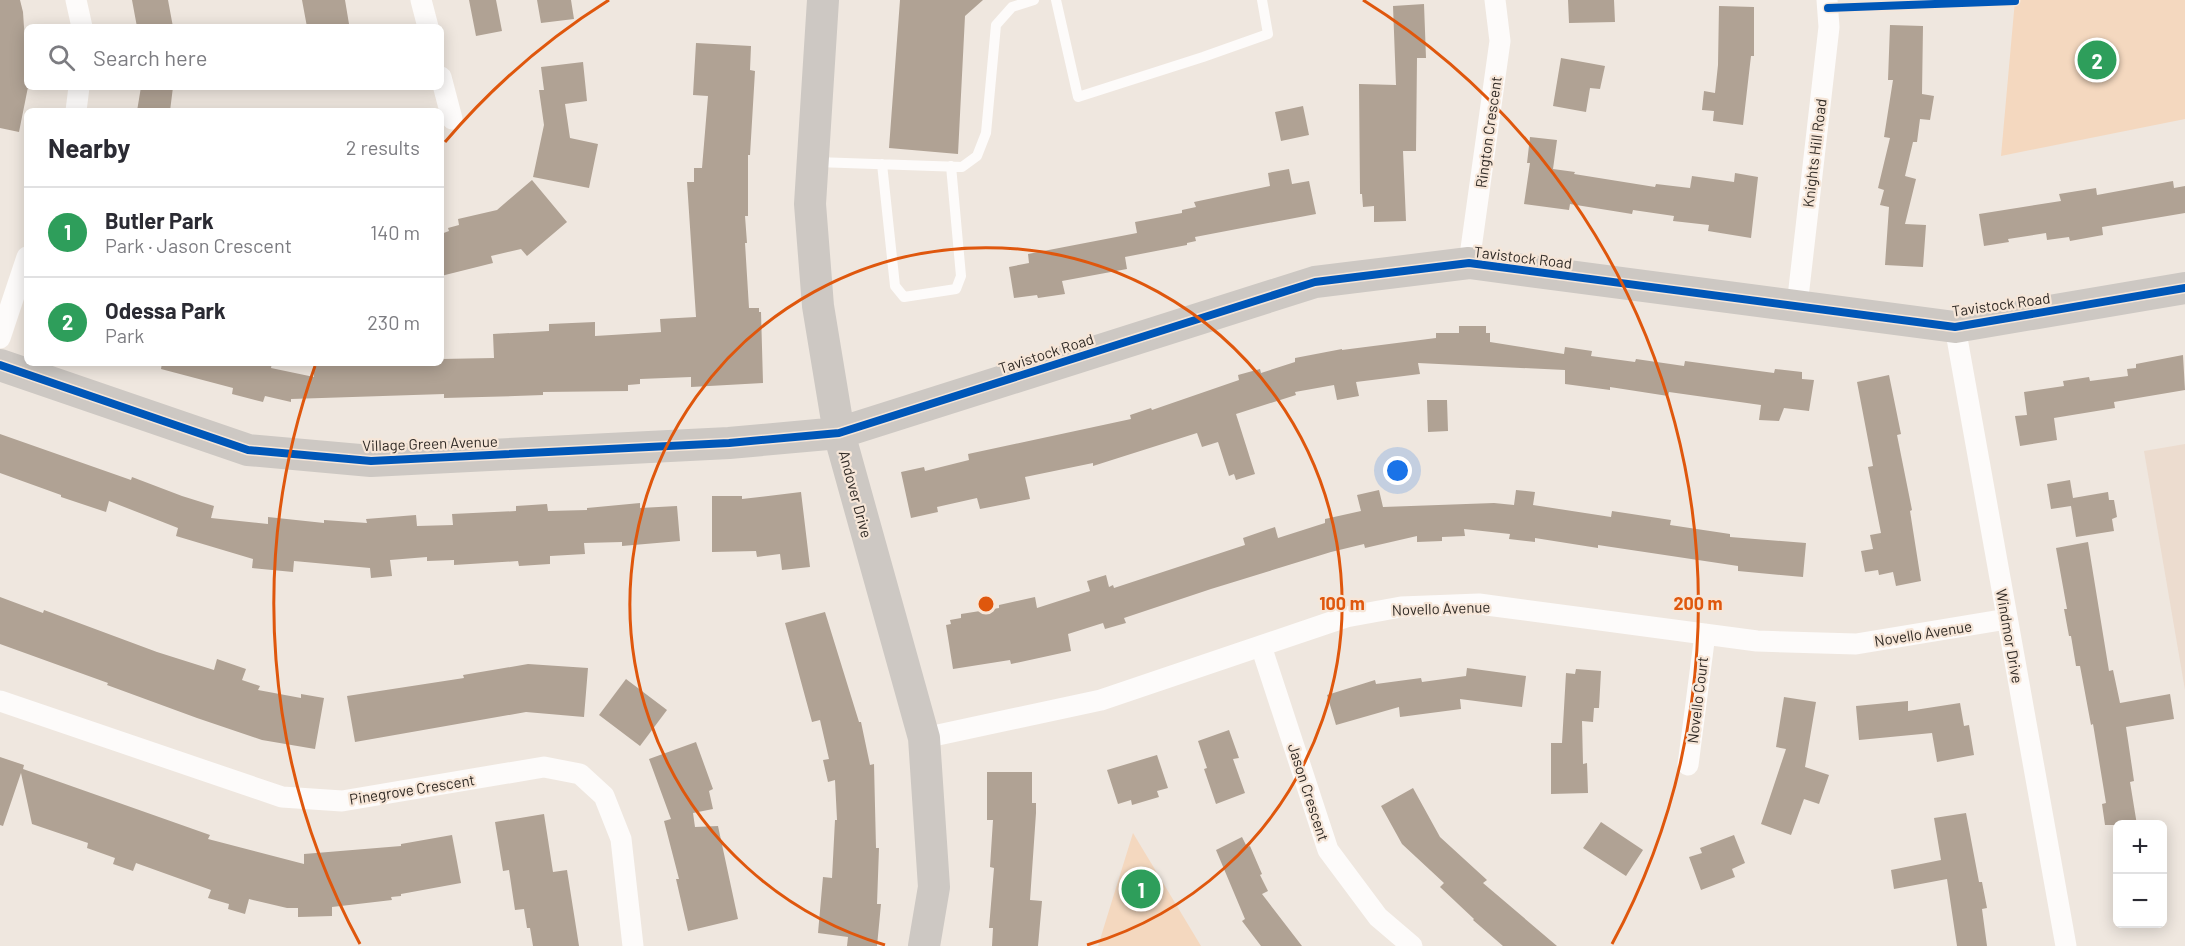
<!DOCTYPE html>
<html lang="en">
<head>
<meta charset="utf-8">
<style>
	:root { --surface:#fff; --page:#f2f2f3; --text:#2b2b33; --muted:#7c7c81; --line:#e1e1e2; --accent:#746d67 }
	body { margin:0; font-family:Barlow,sans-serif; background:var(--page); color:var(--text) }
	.controls { position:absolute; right:18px; bottom:18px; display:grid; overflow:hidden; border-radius:9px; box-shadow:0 3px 15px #0003 }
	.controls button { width:54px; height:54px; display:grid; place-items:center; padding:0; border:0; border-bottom:2px solid var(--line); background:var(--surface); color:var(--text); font:30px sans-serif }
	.you { position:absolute; left:1398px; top:471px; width:21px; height:21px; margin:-15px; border:4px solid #fff; border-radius:50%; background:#1a73e8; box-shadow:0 0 0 9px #1a73e833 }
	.badge { display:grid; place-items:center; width:39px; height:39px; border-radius:50%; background:var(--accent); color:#fff; font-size:20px; font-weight:700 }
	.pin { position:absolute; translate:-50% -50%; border:3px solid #fff; box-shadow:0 2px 6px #0006 }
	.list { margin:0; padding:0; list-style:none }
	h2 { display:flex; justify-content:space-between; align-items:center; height:78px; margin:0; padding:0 24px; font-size:26px }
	h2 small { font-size:20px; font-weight:400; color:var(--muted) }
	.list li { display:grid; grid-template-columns:39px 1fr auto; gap:18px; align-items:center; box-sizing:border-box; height:90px; padding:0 24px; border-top:2px solid var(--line) }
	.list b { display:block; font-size:22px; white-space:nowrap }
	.list p { margin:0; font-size:20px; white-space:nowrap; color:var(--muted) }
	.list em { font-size:20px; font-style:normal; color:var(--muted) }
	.icon { flex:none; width:33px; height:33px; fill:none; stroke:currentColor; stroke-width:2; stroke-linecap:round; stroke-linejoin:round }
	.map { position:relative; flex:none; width:2185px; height:946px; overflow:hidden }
	.search { position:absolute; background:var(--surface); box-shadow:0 3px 15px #0003; left:24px; top:24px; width:420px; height:66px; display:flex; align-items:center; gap:15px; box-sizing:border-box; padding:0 21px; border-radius:9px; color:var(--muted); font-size:22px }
	.panel { position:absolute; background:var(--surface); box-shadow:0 3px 15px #0003; left:24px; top:108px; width:420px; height:258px; border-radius:9px }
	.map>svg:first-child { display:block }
	.built { fill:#ecdccf }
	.green { fill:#f4d8bf }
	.building { fill:#b0a294 }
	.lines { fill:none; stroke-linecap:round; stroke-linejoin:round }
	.lane { stroke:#fdfbfa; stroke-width:10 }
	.street { stroke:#fdfbfa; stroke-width:21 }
	.secondary { stroke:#cdc8c3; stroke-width:32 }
	.cycleway-casing { stroke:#f6e6d8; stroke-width:11 }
	.cycleway { stroke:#0057b8; stroke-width:8 }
	.ring { fill:none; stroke:#df570d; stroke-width:3 }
	.labels { text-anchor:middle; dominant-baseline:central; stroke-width:4.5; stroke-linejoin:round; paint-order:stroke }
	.street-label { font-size:15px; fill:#312b26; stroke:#f6e6d8 }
	.centre { fill:#df570d; stroke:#f6e6d8; stroke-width:3 }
	.ring-label { font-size:18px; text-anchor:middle; font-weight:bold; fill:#df570d; stroke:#f6e6d8; stroke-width:4.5; stroke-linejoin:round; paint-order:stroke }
</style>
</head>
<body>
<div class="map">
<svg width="2185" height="946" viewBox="0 0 2185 946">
	<rect width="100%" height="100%" fill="#efe7df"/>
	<path class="built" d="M 2185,444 L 2185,690 L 2144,451 Z"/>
	<path class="green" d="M 2015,0 L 2185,0 L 2185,119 L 2001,156 Z
		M 1133,833 L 1201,946 L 1098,946 Z"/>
	<path class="building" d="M 0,0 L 20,0 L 23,12 L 28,87 L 19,132 L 0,128 Z
		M 132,0 L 168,0 L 173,27 L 137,27 Z
		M 302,0 L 345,0 L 349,24 L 333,27 L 307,27 Z
		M 469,0 L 496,0 L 502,31 L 476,36 Z
		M 537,0 L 571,0 L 574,19 L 541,23 Z
		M 900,0 L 983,0 L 965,16 L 958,154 L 889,148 Z
		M 1568,0 L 1614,0 L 1615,22 L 1569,23 Z
		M 1424,4 L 1426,58 L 1417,58 L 1416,151 L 1403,151 L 1406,221 L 1374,222 L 1374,206 L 1363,207 L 1362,194 L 1360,194 L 1359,84 L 1396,85 L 1393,6 Z
		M 1719,6 L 1754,7 L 1754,56 L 1751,56 L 1743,125 L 1713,121 L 1714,111 L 1702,110 L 1704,91 L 1715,93 L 1718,65 Z
		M 1890,25 L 1923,26 L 1922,94 L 1934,96 L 1930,120 L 1920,119 L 1917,142 L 1913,142 L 1905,176 L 1916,179 L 1905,224 L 1926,225 L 1923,267 L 1885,265 L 1889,207 L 1880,205 L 1884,190 L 1878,188 L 1890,138 L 1884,137 L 1893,80 L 1888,80 Z
		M 696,43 L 751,46 L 750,70 L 755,71 L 750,155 L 748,155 L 748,216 L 745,216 L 747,243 L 745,243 L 749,308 L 759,308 L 759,312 L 761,312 L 763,383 L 691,387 L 691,377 L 640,379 L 640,384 L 628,385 L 628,391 L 543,392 L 543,395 L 515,396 L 444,398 L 444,394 L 291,399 L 291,402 L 265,396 L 263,402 L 232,394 L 233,388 L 161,369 L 162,363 L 272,363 L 271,368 L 314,377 L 314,363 L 441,363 L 441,359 L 494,358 L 493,334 L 549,331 L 549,324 L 595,322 L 595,336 L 661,332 L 660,319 L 696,317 L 687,182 L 694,182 L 694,168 L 702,168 L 708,96 L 693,95 Z
		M 1561,58 L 1605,66 L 1600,89 L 1590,88 L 1586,112 L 1553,106 Z
		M 583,62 L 587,101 L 565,104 L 570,138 L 598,144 L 589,188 L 533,177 L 544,125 L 539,90 L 544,90 L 541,67 Z
		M 141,87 L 173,87 L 170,111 L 137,111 Z
		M 1303,106 L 1309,135 L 1281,141 L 1275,112 Z
		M 1530,137 L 1557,140 L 1553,169 L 1575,172 L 1574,174 L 1655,187 L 1656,184 L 1690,188 L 1692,176 L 1734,182 L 1735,173 L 1758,177 L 1751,238 L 1708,231 L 1709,225 L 1673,221 L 1674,216 L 1633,210 L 1632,214 L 1570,204 L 1569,210 L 1524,204 L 1530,163 L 1527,163 Z
		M 1289,169 L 1292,184 L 1309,181 L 1316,214 L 1195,237 L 1196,241 L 1187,243 L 1187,245 L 1125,257 L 1127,269 L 1062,281 L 1065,294 L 1038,298 L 1037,295 L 1014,298 L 1009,267 L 1029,263 L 1028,254 L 1137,233 L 1135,222 L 1182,213 L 1182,210 L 1196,207 L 1194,202 L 1270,186 L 1268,173 Z
		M 532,180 L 567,222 L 527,256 L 521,249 L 491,256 L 493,263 L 441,276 L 441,234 L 449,231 L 448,228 L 459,225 L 458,219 L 497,210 Z
		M 2173,181 L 2174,188 L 2185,186 L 2185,213 L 2102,227 L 2103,235 L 2070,241 L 2069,237 L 2047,240 L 2046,233 L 2008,239 L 2009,242 L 1984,246 L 1979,214 L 2061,201 L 2059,194 L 2096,188 L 2097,195 Z
		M 1459,326 L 1486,326 L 1486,333 L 1490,333 L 1490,342 L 1564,354 L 1565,347 L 1592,351 L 1591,356 L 1635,362 L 1636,359 L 1684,366 L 1685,361 L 1774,373 L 1775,369 L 1802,372 L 1802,379 L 1814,380 L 1809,411 L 1784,408 L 1779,421 L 1759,420 L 1761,405 L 1669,392 L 1668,396 L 1610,387 L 1610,390 L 1565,384 L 1565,370 L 1418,363 L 1420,374 L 1356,382 L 1359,396 L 1337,400 L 1334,385 L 1295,392 L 1296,395 L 1236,414 L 1255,474 L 1236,480 L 1234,474 L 1229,476 L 1218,442 L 1202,447 L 1197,433 L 1093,466 L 1093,463 L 1025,477 L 1030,499 L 980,509 L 977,498 L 937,507 L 938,512 L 911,518 L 901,472 L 924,467 L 925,471 L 969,460 L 968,454 L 1131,419 L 1130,415 L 1151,408 L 1152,410 L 1239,380 L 1238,375 L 1260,369 L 1261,373 L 1295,362 L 1295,358 L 1342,349 L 1342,350 L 1436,338 L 1436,333 L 1459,333 Z
		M 2183,355 L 2185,390 L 2114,402 L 2115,408 L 2054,418 L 2057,440 L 2020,446 L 2015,416 L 2027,415 L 2024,392 L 2064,386 L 2063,381 L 2089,377 L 2090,381 L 2128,376 L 2127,369 L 2136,368 L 2136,364 Z
		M 1889,375 L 1901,434 L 1897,435 L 1912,510 L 1910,511 L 1921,581 L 1896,586 L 1893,572 L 1879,575 L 1878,570 L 1865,572 L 1861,551 L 1873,549 L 1870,535 L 1881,533 L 1868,467 L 1873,466 L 1857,382 Z
		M 1427,400 L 1447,400 L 1448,431 L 1428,432 Z
		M 0,434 L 131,480 L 132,477 L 182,496 L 214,506 L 211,518 L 268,524 L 268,517 L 324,523 L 324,520 L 367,523 L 366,519 L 416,515 L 417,526 L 453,525 L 452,514 L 516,511 L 516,506 L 547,504 L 548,511 L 587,510 L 587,508 L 640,503 L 640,508 L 677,506 L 680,541 L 622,546 L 622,542 L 584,543 L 585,554 L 550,556 L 550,564 L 519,566 L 518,561 L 454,565 L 454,560 L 427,561 L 427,557 L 390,560 L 392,576 L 371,578 L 370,568 L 294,561 L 293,572 L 252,568 L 253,559 L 176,536 L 178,528 L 109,501 L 106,512 L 61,497 L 61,495 L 0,473 Z
		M 2070,480 L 2073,498 L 2108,492 L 2109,500 L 2114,500 L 2117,517 L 2112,519 L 2114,531 L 2076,537 L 2071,506 L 2051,509 L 2047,484 Z
		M 1379,490 L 1383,507 L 1494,503 L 1514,505 L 1516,490 L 1535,492 L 1533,505 L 1611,517 L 1612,511 L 1671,520 L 1670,525 L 1730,534 L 1730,537 L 1806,543 L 1803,577 L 1738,571 L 1738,566 L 1598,545 L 1598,548 L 1535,538 L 1535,542 L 1509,539 L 1510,534 L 1464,529 L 1465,536 L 1442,537 L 1442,541 L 1417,542 L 1417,536 L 1365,548 L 1364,544 L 1331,552 L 1211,589 L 1124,618 L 1126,623 L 1105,629 L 1103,623 L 1068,634 L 1071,651 L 1011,664 L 1010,660 L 953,669 L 946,625 L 951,624 L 950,620 L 961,618 L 961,614 L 999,608 L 999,605 L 1035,597 L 1037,608 L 1090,591 L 1087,581 L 1106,575 L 1109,587 L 1113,585 L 1114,588 L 1245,545 L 1243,538 L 1275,527 L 1278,538 L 1325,523 L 1325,519 L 1361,511 L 1357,495 Z
		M 801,492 L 810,567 L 782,570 L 780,554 L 757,557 L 756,551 L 712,552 L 712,496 L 742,496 L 742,499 Z
		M 2088,542 L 2109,671 L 2113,670 L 2120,703 L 2170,694 L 2174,719 L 2126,727 L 2134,781 L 2130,782 L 2137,825 L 2105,825 L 2102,804 L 2106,803 L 2093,724 L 2091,725 L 2080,666 L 2076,666 L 2071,636 L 2069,636 L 2064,609 L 2067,609 L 2056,548 Z
		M 0,597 L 43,613 L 44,610 L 157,652 L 214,670 L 217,659 L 246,669 L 242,680 L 260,686 L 258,690 L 301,698 L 301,694 L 324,698 L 315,749 L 262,740 L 197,718 L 107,685 L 108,683 L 0,644 Z
		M 825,612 L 859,722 L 861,722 L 870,765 L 874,764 L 876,848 L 879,848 L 877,904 L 881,904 L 877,946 L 847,946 L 848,937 L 818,933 L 823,877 L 832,878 L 835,820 L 837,820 L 835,780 L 828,782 L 823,760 L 829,759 L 820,720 L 812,722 L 785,623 Z
		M 528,664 L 588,668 L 584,717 L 526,712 L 355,742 L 347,696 L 464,678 L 463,675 Z
		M 1467,668 L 1526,676 L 1522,707 L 1460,699 L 1461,709 L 1400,717 L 1399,707 L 1336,725 L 1327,695 L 1375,680 L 1376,684 L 1421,678 L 1422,682 L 1466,676 Z
		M 1576,669 L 1601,671 L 1599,708 L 1594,708 L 1593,722 L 1582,721 L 1583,764 L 1587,763 L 1588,793 L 1551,794 L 1551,743 L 1562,743 L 1566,673 L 1575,674 Z
		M 626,679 L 667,710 L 640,746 L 599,715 Z
		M 1784,697 L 1816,702 L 1805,767 L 1829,775 L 1819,804 L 1804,799 L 1791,835 L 1761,824 L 1786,749 L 1776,747 Z
		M 1908,701 L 1908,711 L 1960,703 L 1964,726 L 1969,725 L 1974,755 L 1937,762 L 1932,733 L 1859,740 L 1856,706 Z
		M 1229,730 L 1239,758 L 1233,759 L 1245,793 L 1216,804 L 1204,769 L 1207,768 L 1198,741 Z
		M 696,742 L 713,789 L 709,791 L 713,809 L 693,813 L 695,827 L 718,826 L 738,919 L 688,931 L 676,879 L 679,879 L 664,821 L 671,819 L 649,759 Z
		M 1157,755 L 1168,788 L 1157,791 L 1159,797 L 1132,805 L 1131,800 L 1118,804 L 1107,770 Z
		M 0,757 L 24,765 L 23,769 L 210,835 L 208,839 L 304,864 L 304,854 L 401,846 L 401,844 L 452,835 L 461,883 L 401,894 L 401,896 L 391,897 L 392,900 L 332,907 L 332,916 L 298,917 L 298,908 L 287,908 L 249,899 L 245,914 L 228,909 L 229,904 L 208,898 L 211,890 L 136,863 L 133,871 L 113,864 L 115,858 L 87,848 L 88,843 L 32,824 L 21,773 L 3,826 L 0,825 Z
		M 987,772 L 1032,772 L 1032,803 L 1036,803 L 1036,813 L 1030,900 L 1042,901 L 1038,946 L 992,946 L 993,928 L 989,928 L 994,868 L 990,867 L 993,820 L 987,820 Z
		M 1413,788 L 1440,837 L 1487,880 L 1483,883 L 1557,946 L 1503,946 L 1473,920 L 1474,919 L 1440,887 L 1444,883 L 1402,844 L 1381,806 Z
		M 1966,813 L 1979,882 L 1982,882 L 1987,908 L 1982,909 L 1987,946 L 1957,946 L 1947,879 L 1894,889 L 1891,870 L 1941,860 L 1934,818 Z
		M 544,814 L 553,872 L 567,870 L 579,946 L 533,946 L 530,928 L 527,928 L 524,909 L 515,910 L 509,870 L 503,871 L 495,822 Z
		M 1601,822 L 1643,850 L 1626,876 L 1583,848 Z
		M 1734,835 L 1745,863 L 1732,869 L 1735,877 L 1701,890 L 1689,857 L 1702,853 L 1700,848 Z
		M 1242,837 L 1247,847 L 1250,846 L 1262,874 L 1260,875 L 1268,891 L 1262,894 L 1302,946 L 1261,946 L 1242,921 L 1245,919 L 1216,850 Z"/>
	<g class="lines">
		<path class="lane" d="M 1056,0 L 1078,97 L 1203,57 L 1268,34 L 1262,0
			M 816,162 L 962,167 L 977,156 L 986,133 L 996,25 L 1012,7 L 1034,0
			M 882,164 L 895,286 L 904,297 L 956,289 L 961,276 L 951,166"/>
		<path class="street" d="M 76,0 L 82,27
			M 421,0 L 428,27
			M 441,77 L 452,119
			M 76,111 L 79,87
			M 1469,263 L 1500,41 L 1495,0
			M 1797,306 L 1829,27 L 1827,0
			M 1955,327 L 2066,946
			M 0,338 L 27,257
			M 1261,646 L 1328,850 L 1378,917 L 1412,946
			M 0,701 L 282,797 L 342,801 L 544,767 L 580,774 L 604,796 L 621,839 L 633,946
			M 924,738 L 1101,700 L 1346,617 L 1401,607 L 1479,604 L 1757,641 L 1856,644 L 2007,619
			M 1688,765 L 1705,634"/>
		<path class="secondary" d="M 823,0 L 810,204 L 818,306 L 839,433 L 924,738 L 934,887 L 924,946
			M 0,365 L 248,450 L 371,461 L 729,443 L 839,433 L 1315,282 L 1469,263 L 1955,327 L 2185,288"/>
		<defs>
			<path id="cycleway" d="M 1828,8 L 2015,1
				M 0,365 L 248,450 L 371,461 L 729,443 L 839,433 L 1315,282 L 1469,263 L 1955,327 L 2185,288"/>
		</defs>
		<use href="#cycleway" class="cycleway-casing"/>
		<use href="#cycleway" class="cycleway"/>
	</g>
	<g class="ring">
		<path d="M885 945A356 356 0 1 1 1087 945"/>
		<path d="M360 944A712 712 0 0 1 315 366M445 142A712 712 0 0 1 609 0M1363 0A712 712 0 0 1 1612 944"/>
	</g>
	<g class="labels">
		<g class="street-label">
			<text transform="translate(1488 132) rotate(-82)">Rington Crescent</text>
			<text transform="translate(1814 153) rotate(-83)">Knights Hill Road</text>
			<text transform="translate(1523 257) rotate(7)">Tavistock Road</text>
			<text transform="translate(2001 304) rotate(-8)">Tavistock Road</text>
			<text transform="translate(1046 353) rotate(-18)">Tavistock Road</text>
			<text transform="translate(430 443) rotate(-2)">Village Green Avenue</text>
			<text transform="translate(856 494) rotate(75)">Andover Drive</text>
			<text transform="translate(1441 608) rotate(-2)">Novello Avenue</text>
			<text transform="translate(1923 633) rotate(-9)">Novello Avenue</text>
			<text transform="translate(2010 636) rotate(80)">Windmor Drive</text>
			<text transform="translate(1697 700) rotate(-83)">Novello Court</text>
			<text transform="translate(412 789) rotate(-9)">Pinegrove Crescent</text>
			<text transform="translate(1309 792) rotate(72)">Jason Crescent</text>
		</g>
	</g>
	<circle cx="986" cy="604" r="9" class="centre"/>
	<g class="ring-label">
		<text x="1342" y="610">100 m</text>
		<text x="1698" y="610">200 m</text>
	</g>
</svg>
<div class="controls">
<button>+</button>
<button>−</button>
</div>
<div class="you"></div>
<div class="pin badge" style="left:1141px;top:889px;background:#2e9e5b">1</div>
<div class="pin badge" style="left:2097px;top:60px;background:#2e9e5b">2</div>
<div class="search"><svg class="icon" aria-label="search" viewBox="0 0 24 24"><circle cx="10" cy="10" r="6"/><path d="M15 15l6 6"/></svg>Search here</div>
<section class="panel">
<h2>Nearby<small>2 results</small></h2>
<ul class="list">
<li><span class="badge" style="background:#2e9e5b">1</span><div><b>Butler Park</b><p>Park · Jason Crescent</p></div><em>140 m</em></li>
<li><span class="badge" style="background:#2e9e5b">2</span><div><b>Odessa Park</b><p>Park</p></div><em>230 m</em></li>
</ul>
</section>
</div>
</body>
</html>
